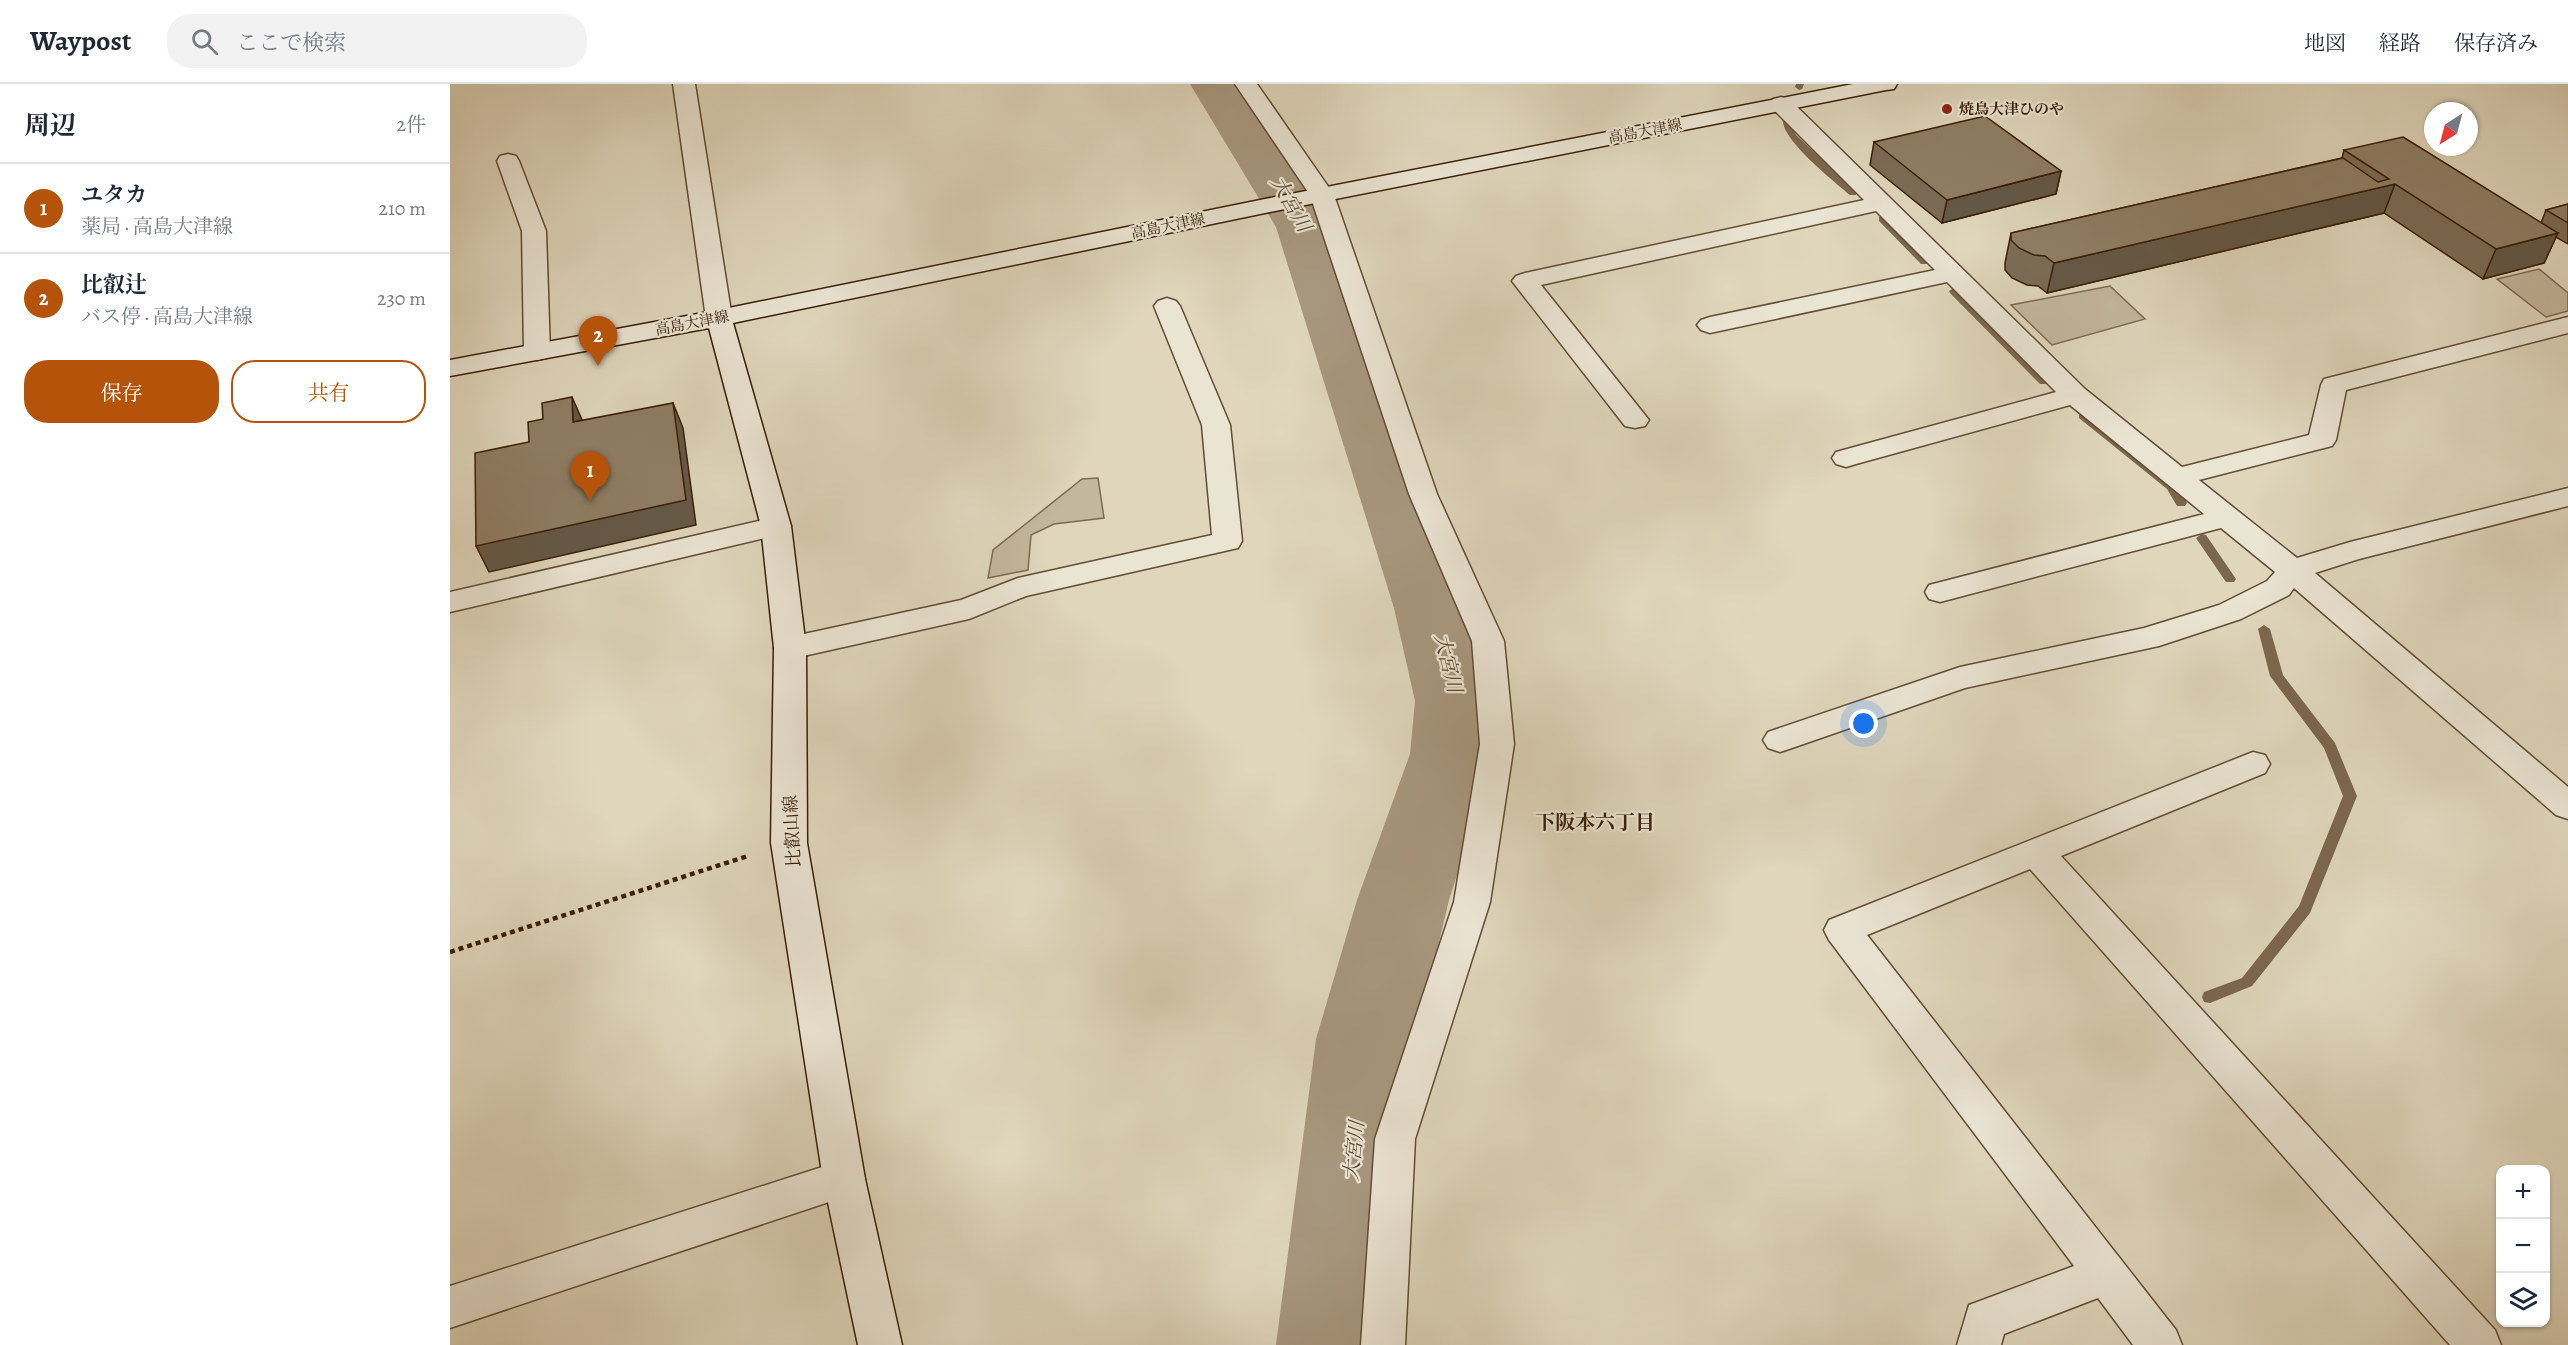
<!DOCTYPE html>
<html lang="ja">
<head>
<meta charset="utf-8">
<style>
	:root { --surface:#fff; --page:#f2f2f3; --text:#1f2937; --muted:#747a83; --line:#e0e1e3; --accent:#b45309 }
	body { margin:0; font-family:Alegreya,"Noto Serif JP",serif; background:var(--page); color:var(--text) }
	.controls { position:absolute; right:18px; bottom:18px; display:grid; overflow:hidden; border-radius:12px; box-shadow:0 2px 4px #0004 }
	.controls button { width:54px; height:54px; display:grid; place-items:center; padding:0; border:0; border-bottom:2px solid var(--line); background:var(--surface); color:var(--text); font:30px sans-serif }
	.compass { position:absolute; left:1974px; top:18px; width:54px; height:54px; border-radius:50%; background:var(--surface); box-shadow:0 2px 4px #0004; rotate:216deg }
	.you { position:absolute; left:1414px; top:640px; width:21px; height:21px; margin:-15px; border:4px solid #fff; border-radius:50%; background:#1a73e8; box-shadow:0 0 0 9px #1a73e833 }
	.badge { display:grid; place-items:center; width:39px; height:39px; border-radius:50%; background:var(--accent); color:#fff; font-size:20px; font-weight:700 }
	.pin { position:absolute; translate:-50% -50px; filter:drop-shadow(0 2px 3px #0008) }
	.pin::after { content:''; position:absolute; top:32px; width:21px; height:18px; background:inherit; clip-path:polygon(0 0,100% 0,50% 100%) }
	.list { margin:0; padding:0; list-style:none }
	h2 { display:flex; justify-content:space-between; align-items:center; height:78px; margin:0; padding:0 24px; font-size:26px }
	h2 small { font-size:20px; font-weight:400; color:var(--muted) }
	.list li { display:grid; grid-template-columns:39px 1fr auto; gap:18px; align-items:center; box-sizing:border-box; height:90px; padding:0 24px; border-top:2px solid var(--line) }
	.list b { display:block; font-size:22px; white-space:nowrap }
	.list p { margin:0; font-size:20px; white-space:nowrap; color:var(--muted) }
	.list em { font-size:20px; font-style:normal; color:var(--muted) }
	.actions { display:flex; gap:12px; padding:18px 24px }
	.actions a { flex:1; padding:14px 0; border:2px solid var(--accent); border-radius:24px; text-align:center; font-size:21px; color:var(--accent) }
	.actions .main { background:var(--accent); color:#fff }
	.icon { flex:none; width:33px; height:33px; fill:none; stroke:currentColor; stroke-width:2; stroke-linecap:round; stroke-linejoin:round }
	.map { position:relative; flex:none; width:2118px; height:1261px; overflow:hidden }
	header { display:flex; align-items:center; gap:36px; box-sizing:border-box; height:84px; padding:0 30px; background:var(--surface); border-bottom:2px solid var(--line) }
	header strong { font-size:28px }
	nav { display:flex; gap:33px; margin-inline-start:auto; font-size:21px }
	.search { width:420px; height:54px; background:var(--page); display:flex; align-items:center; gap:15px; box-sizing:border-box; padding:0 21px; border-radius:24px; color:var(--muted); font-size:22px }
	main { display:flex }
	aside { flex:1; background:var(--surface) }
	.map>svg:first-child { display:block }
	.green { fill:#c3b79d; stroke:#7e6a52; stroke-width:1.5 }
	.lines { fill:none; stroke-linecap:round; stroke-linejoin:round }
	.stream { fill:#7b674e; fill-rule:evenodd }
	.river { fill:#a7977e; fill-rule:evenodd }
	.street-casing { stroke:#624c34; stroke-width:3 }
	.secondary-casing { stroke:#391e06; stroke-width:3 }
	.path { stroke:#391e06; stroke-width:4.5; stroke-dasharray:5 4; stroke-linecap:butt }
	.street { fill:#eae4d3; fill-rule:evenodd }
	.secondary { fill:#eae4d3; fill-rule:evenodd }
	.wall { fill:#7b6c57; stroke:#391e06; stroke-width:1.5 }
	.shaded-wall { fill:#645847; stroke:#391e06; stroke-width:1.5 }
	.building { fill:#8f7e65; stroke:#391e06; stroke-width:1.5 }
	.poi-dot { fill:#8f2418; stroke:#eae4d3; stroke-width:2 }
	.labels { text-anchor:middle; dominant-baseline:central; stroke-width:4.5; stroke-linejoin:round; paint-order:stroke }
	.far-poi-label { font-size:15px; font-weight:bold; fill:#391e06; stroke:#eae4d3; text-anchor:start }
	.far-street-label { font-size:15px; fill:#391e06; stroke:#eae4d3 }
	.street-label { font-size:18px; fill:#391e06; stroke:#eae4d3 }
	.water-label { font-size:20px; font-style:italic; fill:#604830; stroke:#eae4d3 }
	.neighbourhood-label { font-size:20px; font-weight:bold; fill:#391e06; stroke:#eae4d3 }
</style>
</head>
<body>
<header>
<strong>Waypost</strong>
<div class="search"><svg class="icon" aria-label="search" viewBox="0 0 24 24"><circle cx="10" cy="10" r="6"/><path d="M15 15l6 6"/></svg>ここで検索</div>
<nav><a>地図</a><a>経路</a><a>保存済み</a></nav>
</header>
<main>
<aside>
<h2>周辺<small>2件</small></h2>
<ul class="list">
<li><span class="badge">1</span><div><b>ユタカ</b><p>薬局 · 高島大津線</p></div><em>210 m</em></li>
<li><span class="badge">2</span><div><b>比叡辻</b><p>バス停 · 高島大津線</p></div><em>230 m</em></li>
</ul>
<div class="actions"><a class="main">保存</a><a>共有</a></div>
</aside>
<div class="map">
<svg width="2118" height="1261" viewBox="0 0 2118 1261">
	<rect width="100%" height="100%" fill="#dfd6bc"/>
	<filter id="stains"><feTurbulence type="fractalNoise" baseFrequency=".00333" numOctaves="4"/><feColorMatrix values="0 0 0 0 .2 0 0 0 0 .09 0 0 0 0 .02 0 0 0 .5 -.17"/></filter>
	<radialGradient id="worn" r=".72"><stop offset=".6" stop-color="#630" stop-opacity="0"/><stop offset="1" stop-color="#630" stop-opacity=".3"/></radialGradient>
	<path class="green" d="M 2089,185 L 2118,209 L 2118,227 L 2096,233 L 2047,195 Z
		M 1660,202 L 1695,235 L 1602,261 L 1561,221 Z
		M 648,394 L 654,434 L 604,440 L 581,451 L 578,486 L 538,494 L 543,466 L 632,395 Z"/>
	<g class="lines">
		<path class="stream" d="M 1346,0 L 1354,0 L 1352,5 L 1349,6 L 1345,3 Z
			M 1337,31 L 1341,34 L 1341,40 L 1346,51 L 1406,107 L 1406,111 L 1400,111 C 1384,97 1329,54 1333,34 Z
			M 1432,132 L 1435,133 L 1479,176 L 1479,180 L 1471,180 L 1429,137 L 1429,133 Z
			M 1504,204 L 1508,205 L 1598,296 L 1598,300 L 1590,300 L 1500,209 L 1499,207 Z
			M 1633,329 L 1725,400 L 1737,419 L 1735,422 L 1727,422 L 1717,405 L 1629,334 L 1629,330 Z
			M 1752,450 L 1756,451 L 1784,492 L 1786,495 L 1784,498 L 1776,498 L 1746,454 Z
			M 1814,541 L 1820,545 L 1833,591 L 1885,659 L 1907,712 L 1860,829 L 1802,902 L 1760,919 L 1754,918 L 1752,913 L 1754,908 L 1792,894 L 1849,822 L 1893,712 L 1874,664 L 1820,592 L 1808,545 Z"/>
		<path class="river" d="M 740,0 L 794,0 L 888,143 L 1024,524 L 1049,617 L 1046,670 L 999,816 L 966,955 L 940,1261 L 826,1261 L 866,955 L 907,816 L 960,670 L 965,617 L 944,524 L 826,143 Z"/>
		<defs>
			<path id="street" d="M 223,0 L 245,0 L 282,234 L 278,239 L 269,242 L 260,239 L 256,234 Z
				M 785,0 L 807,0 L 884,111 L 987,410 L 1054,557 L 1064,660 L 1040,818 L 965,1055 L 955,1261 L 911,1261 L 925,1055 L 1004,818 L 1030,660 L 1022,557 L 959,410 L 860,111 Z
				M 1331,13 L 1339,15 L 1635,305 L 1732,383 L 1859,351 L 1871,301 L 1874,295 L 2118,233 L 2118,249 L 1896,306 L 1886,356 L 1882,362 L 1749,396 L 1847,474 L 1900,458 L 2118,404 L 2118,422 L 1909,475 L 1865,489 L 2118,703 L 2118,735 L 2106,731 L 1844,504 L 1839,511 L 1791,535 L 1709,562 L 1515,604 L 1342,664 L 1330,668 L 1318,664 L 1313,656 L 1318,648 L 1510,583 L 1694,544 L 1769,521 L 1817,497 L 1825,488 L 1771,444 L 1490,518 L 1479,515 L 1475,508 L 1479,501 L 1754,430 L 1620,321 L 1406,380 L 1396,383 L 1386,380 L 1382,374 L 1386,368 L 1606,308 L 1497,198 L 1260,249 L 1251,246 L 1247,241 L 1251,236 L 1260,233 L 1485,186 L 1426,127 L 1091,201 L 1199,336 L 1195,342 L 1185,344 L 1175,342 L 1062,197 L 1066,192 L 1075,189 L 1414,116 L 1323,25 L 1320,20 L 1323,15 Z
				M 58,70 L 66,72 L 69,77 L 96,147 L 100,268 L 96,274 L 87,276 L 78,274 L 74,268 L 72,147 L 47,77 L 50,72 Z
				M 717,214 L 726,217 L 730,222 L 780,341 L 792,457 L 788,464 L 576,512 L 519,535 L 340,575 L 329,572 L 324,564 L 329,556 L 340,553 L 511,516 L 568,494 L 762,451 L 752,341 L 704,222 L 708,217 Z
				M 326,433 L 336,435 L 341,442 L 336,449 L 0,528 L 0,508 Z
				M 1803,668 L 1815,671 L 1820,680 L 1815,689 L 1611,772 L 2045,1246 L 2051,1261 L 2000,1261 L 1580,785 L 1417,851 L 1726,1246 L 1732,1261 L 1683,1261 L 1648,1214 L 1554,1250 L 1551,1261 L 1507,1261 L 1519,1221 L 1624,1182 L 1379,856 L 1374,846 L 1379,836 Z
				M 394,1076 L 409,1082 L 415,1095 L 409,1108 L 0,1244 L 0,1202 Z"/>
			<path id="secondary" d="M 1403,0 L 1447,0 L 1444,5 L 1436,6 L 815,129 L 283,239 L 341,442 L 356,564 L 357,759 L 415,1095 L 452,1261 L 408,1261 L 373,1095 L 321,759 L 324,564 L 311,442 L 259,244 L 0,292 L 0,276 L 269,226 L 815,115 Z"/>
		</defs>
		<use href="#street" class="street-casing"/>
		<use href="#secondary" class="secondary-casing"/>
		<path class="path" d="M 0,868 L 298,772"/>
		<use href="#street" class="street"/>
		<use href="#secondary" class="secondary"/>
	</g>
	<path class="wall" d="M 1424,58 L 1611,87 L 1606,110 L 1492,139 L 1420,81 Z
		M 1894,66 L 2091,139 L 2096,126 L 2118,120 L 2118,160 L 2106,153 L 2094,179 L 2033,195 L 1934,129 L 1597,209 L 1588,202 L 1577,201 L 1562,194 L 1555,186 L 1555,179 L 1561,149 L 1892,74 Z"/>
	<path class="shaded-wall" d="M 1611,87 L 1606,110 L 1492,139 L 1497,116 Z
		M 1945,100 L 1934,129 L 1597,209 L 1604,179 Z
		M 2108,149 L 2094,179 L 2033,195 L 2046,165 Z
		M 122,313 L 133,338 L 123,338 Z
		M 223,319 L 233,344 L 246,441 L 39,488 L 26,462 Z"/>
	<path class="building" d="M 1535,32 L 1611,87 L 1497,116 L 1424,58 Z
		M 1953,53 L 2108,149 L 2046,165 L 1945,100 L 1604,179 L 1595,172 L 1584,171 L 1569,164 L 1561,156 L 1561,149 L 1893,74 L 1928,98 L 1939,95 L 1894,66 Z
		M 2118,120 L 2118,139 L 2096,126 Z
		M 122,313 L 123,338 L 223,319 L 236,416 L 26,462 L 25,369 L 79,358 L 78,338 L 93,335 L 92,319 Z"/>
	<circle class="poi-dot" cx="1497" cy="25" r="6"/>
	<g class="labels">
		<g class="far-poi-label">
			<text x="1509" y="25">焼鳥大津ひのや</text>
		</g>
		<g class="far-street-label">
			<text transform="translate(1195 47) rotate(-11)">高島大津線</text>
			<text transform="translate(718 142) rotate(-12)">高島大津線</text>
			<text transform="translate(242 239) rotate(-11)">高島大津線</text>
		</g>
		<g class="street-label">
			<text transform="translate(342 747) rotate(-93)">比叡山線</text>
		</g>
		<g class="water-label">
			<text transform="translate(841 120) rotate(60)">大宮川</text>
			<text transform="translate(998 579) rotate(76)">大宮川</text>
			<text transform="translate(904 1067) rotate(-84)">大宮川</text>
		</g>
		<g class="neighbourhood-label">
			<text x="1145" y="738">下阪本六丁目</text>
		</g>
	</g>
	<rect width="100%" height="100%" filter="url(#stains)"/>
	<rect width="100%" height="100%" fill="url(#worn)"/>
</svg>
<div class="controls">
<button>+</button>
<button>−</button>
<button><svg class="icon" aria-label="layers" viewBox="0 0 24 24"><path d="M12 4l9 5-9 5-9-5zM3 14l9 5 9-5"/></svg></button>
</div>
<svg class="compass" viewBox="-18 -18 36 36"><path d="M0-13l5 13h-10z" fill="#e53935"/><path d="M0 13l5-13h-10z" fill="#747a83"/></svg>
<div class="you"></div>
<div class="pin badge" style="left:140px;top:417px">1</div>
<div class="pin badge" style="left:148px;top:282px">2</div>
</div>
</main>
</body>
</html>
